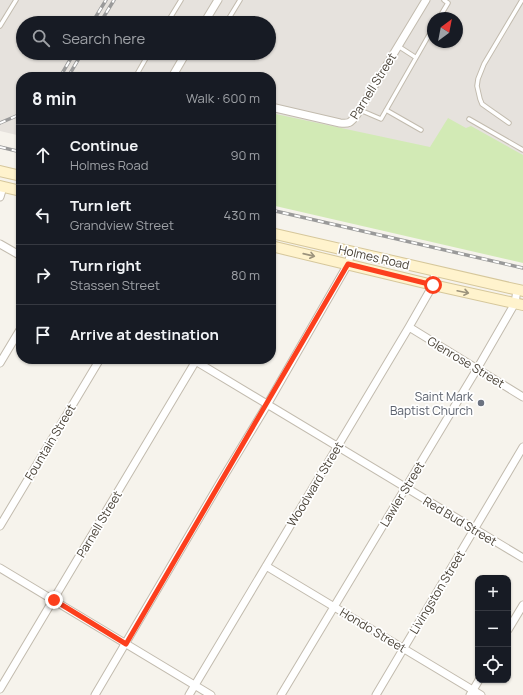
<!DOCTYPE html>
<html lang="en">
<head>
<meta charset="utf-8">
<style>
	:root { --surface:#171b24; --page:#20242c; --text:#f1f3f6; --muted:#9ea1a6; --line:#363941 }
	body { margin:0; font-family:Manrope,sans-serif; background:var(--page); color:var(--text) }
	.controls { position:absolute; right:12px; bottom:12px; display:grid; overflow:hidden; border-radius:8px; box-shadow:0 1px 3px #0004 }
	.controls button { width:36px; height:36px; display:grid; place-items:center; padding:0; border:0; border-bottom:1px solid var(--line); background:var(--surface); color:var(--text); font:20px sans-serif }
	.compass { position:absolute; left:427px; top:12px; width:36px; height:36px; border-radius:50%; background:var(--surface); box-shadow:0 1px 3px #0004; rotate:32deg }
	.stop { position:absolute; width:12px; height:12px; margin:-9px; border:3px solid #fc3f1d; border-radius:50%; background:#fff }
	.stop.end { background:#fc3f1d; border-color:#fff; box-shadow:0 1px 4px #0008 }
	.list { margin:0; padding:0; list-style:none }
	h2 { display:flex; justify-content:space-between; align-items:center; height:52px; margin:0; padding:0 16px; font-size:17px }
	h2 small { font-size:13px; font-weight:400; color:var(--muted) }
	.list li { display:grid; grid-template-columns:26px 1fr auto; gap:12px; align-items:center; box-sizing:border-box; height:60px; padding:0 16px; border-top:1px solid var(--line) }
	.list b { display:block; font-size:15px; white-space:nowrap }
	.list p { margin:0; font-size:13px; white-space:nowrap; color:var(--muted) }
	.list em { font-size:13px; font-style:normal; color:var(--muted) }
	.icon { flex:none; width:22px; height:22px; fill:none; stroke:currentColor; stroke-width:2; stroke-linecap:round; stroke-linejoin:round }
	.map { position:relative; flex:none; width:523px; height:695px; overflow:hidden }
	.search { position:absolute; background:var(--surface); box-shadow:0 1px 3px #0004; left:16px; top:16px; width:260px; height:44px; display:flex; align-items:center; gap:10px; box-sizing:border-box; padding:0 14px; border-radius:22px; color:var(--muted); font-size:15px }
	.panel { position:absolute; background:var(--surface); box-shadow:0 1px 3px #0004; left:16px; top:72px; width:260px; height:292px; border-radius:16px }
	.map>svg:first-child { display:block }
	.industrial { fill:#e6e2dd; fill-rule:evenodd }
	.green { fill:#d2eab5 }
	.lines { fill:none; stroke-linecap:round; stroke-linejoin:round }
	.lane-casing { stroke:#c2bbae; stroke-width:5.5 }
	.street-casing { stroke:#c2bbae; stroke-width:9 }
	.secondary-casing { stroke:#d6c79b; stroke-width:12 }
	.lane { stroke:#fff; stroke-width:3.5 }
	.street { stroke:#fff; stroke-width:7 }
	.secondary { stroke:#fff3cd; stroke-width:10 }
	.rail-casing { stroke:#9a9a9a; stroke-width:3.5 }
	.rail { stroke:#fff; stroke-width:2; stroke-dasharray:6; stroke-linecap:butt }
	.oneway { stroke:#9c937c }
	.route { stroke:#fc3f1d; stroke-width:5 }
	.worship-dot { fill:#6b7280; stroke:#fff; stroke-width:1.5 }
	.labels { text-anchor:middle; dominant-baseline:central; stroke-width:3.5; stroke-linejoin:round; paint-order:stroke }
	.street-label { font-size:12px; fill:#4b4439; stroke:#fff }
	.worship-label { font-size:12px; fill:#5b616d; stroke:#fff; text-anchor:end }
</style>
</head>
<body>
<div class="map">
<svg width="523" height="695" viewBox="0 0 523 695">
	<rect width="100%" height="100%" fill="#f6f3ec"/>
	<path class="industrial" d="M 0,0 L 523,0 L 523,252 L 271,194 L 271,77 L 21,77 L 21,136 L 0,131 ZM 433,18 L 457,18 L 457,42 L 433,42 ZM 23,23 L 269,23 L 269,53 L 23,53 Z"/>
	<path class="green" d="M 271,113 L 430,147 L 448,118 L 466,128 L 471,126 L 523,155 L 523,263 L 271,205 Z"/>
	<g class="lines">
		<defs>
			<path id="lane" d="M 439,18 L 448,3 L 444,0
				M 167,23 L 181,0
				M 226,23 L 240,0
				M 0,26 L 16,0
				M 398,46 L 415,57
				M 139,77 L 137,74 L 149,53
				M 360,110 L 381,119 L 433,28
				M 386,110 L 421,130
				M 469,119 L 523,150
				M 509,123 L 489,109 L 482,104 L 480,99 L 477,86 L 478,79 L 484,64 L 522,0"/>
			<path id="street" d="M 204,23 L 218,0
				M 172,77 L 186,53
				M 271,107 L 340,123 C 349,124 350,123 356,116 L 426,0
				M 0,197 L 3,187
				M 0,244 L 21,256
				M 409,327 L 523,397
				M 192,359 L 523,558
				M 0,363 L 21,328
				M 0,526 L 100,359
				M 266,566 L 481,695
				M 0,568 L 211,695
				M 508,630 L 523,605
				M 0,689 L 197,359
				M 95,695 L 221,481 L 267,405 L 348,264 L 351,252
				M 189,695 L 409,327 L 433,285 L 435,271
				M 281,695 L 477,369 L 515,303 L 517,290
				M 376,695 L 523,447
				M 470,695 L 479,680"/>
			<path id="secondary" d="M 0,171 L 21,176
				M 0,186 L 21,191
				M 271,233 L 523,291
				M 271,246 L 433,285 L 523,305"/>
		</defs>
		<use href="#lane" class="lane-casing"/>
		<use href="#street" class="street-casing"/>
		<use href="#secondary" class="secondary-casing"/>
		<use href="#lane" class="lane"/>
		<use href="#street" class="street"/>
		<use href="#secondary" class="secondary"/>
		<defs>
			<path id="rail" d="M 92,23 L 106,0
				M 100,23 L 114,0
				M 60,77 L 74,53
				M 68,77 L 82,53
				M 0,123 L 21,114
				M 0,147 L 21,152
				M 271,210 L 523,268"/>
		</defs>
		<use href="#rail" class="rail-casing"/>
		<use href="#rail" class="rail"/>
	</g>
	<defs><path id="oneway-shaft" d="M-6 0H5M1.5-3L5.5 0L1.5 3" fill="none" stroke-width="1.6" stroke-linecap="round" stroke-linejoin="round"/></defs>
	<g class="oneway">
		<use href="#oneway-shaft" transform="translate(309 255) rotate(13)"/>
		<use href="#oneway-shaft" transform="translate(463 292) rotate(12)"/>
	</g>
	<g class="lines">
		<path class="route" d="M 54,600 L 126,644 C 200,517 275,391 348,264 L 433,285"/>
	</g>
	<circle class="worship-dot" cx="481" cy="403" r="4"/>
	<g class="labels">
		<g class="street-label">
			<text transform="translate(373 86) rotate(-58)">Parnell Street</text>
			<text transform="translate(374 257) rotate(13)">Holmes Road</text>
			<text transform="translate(466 362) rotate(31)">Glenrose Street</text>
			<text transform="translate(50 442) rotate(-59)">Fountain Street</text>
			<text transform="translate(315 484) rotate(-59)">Woodward Street</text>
			<text transform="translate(402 494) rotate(-59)">Lawler Street</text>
			<text transform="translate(460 521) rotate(31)">Red Bud Street</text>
			<text transform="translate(99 524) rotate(-59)">Parnell Street</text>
			<text transform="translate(437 592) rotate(-59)">Livingston Street</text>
			<text transform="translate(373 630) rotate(31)">Hondo Street</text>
		</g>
		<g class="worship-label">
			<text x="473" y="396">Saint Mark<tspan x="473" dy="14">Baptist Church</tspan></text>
		</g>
	</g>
</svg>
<div class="controls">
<button>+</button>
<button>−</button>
<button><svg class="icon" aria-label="locate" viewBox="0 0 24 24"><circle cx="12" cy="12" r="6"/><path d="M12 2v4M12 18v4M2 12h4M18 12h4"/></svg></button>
</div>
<svg class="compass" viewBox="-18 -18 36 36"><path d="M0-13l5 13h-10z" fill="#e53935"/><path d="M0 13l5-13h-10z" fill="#9ea1a6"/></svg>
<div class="stop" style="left:433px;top:285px"></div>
<div class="stop end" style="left:54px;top:600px"></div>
<div class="search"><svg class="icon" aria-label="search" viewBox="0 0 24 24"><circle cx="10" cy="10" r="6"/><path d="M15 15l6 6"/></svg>Search here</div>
<section class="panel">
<h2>8 min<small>Walk · 600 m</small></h2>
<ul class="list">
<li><svg class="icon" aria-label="ahead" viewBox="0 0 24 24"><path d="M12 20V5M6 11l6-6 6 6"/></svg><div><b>Continue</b><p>Holmes Road</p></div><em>90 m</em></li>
<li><svg class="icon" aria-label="left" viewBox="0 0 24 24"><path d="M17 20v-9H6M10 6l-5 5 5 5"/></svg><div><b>Turn left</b><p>Grandview Street</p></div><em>430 m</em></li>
<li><svg class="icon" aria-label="right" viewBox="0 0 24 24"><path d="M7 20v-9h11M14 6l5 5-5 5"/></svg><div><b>Turn right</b><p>Stassen Street</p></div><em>80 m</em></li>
<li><svg class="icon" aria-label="arrive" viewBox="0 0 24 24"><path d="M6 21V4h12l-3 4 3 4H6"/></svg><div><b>Arrive at destination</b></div></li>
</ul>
</section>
</div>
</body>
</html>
